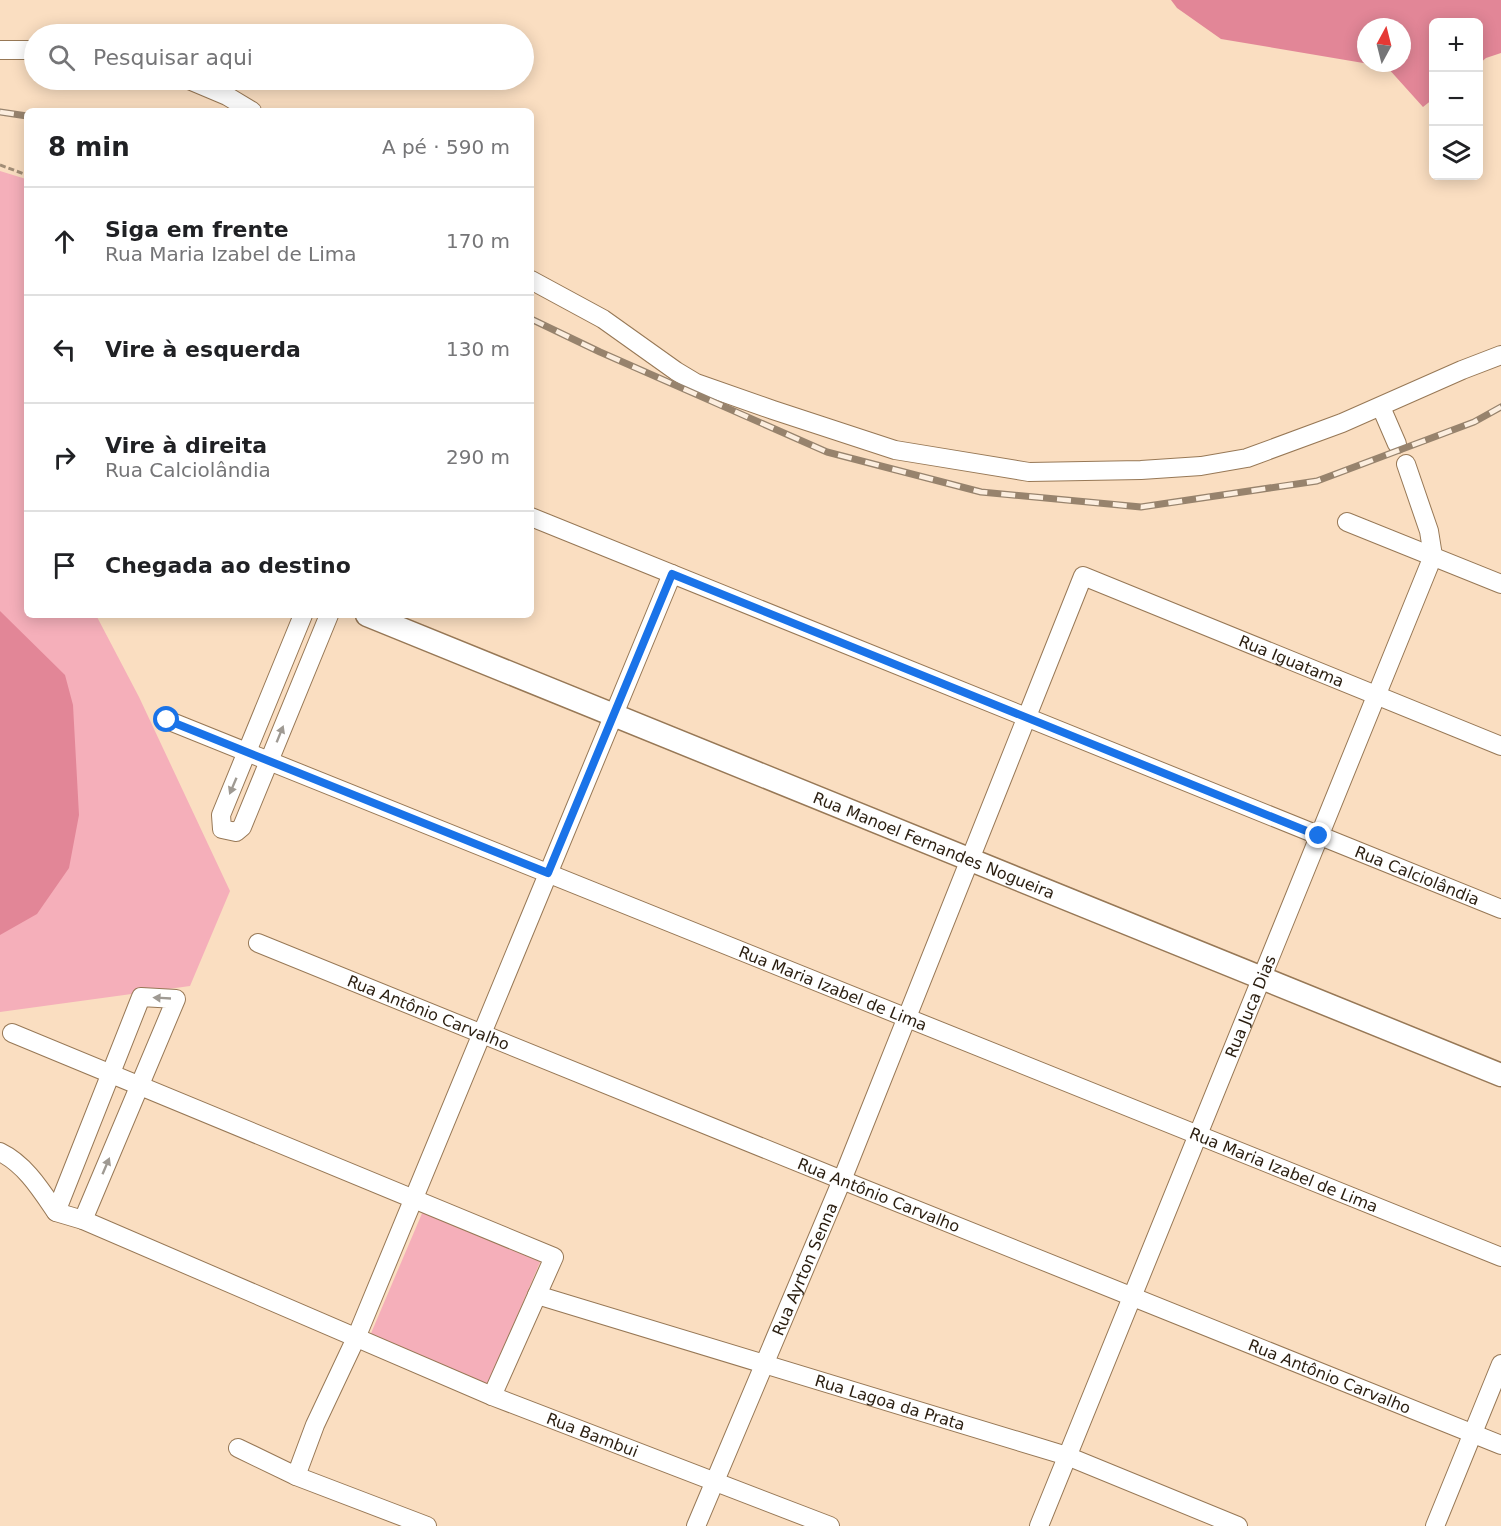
<!DOCTYPE html>
<html lang="pt">
<head>
<meta charset="utf-8">
<style>
	:root { --surface:#fff; --page:#f2f2f2; --text:#202124; --muted:#757577; --line:#e0e0e0 }
	body { margin:0; font-family:"DejaVu Sans",sans-serif; background:var(--page); color:var(--text) }
	.controls { position:absolute; right:18px; top:18px; display:grid; overflow:hidden; border-radius:9px; box-shadow:0 3px 15px #0003 }
	.controls button { width:54px; height:54px; display:grid; place-items:center; padding:0; border:0; border-bottom:2px solid var(--line); background:var(--surface); color:var(--text); font:30px sans-serif }
	.compass { position:absolute; left:1357px; top:18px; width:54px; height:54px; border-radius:50%; background:var(--surface); box-shadow:0 3px 15px #0003; rotate:7deg }
	.stop { position:absolute; width:18px; height:18px; margin:-14px; border:4px solid #1a73e8; border-radius:50%; background:#fff }
	.stop.end { background:#1a73e8; border-color:#fff; box-shadow:0 2px 6px #0008 }
	.list { margin:0; padding:0; list-style:none }
	h2 { display:flex; justify-content:space-between; align-items:center; height:78px; margin:0; padding:0 24px; font-size:26px }
	h2 small { font-size:20px; font-weight:400; color:var(--muted) }
	.list li { display:grid; grid-template-columns:39px 1fr auto; gap:18px; align-items:center; box-sizing:border-box; height:108px; padding:0 24px; border-top:2px solid var(--line) }
	.list b { display:block; font-size:22px; white-space:nowrap }
	.list p { margin:0; font-size:20px; white-space:nowrap; color:var(--muted) }
	.list em { font-size:20px; font-style:normal; color:var(--muted) }
	.icon { flex:none; width:33px; height:33px; fill:none; stroke:currentColor; stroke-width:2; stroke-linecap:round; stroke-linejoin:round }
	.map { position:relative; flex:none; width:1501px; height:1526px; overflow:hidden }
	.search { position:absolute; background:var(--surface); box-shadow:0 3px 15px #0003; left:24px; top:24px; width:510px; height:66px; display:flex; align-items:center; gap:15px; box-sizing:border-box; padding:0 21px; border-radius:33px; color:var(--muted); font-size:22px }
	.panel { position:absolute; background:var(--surface); box-shadow:0 3px 15px #0003; left:24px; top:108px; width:510px; height:510px; border-radius:9px }
	.map>svg:first-child { display:block }
	.green { fill:#f5afba }
	.forest { fill:#e28697; fill-rule:evenodd }
	.lines { fill:none; stroke-linecap:round; stroke-linejoin:round }
	.minor-casing { stroke:#977856; stroke-width:20 }
	.tertiary-casing { stroke:#977856; stroke-width:25 }
	.path { stroke:#a28d76; stroke-width:3; stroke-dasharray:6 3; stroke-linecap:butt }
	.minor { stroke:#fff; stroke-width:18 }
	.tertiary { stroke:#fff; stroke-width:22 }
	.rail-casing { stroke:#97836d; stroke-width:7 }
	.rail { stroke:#fceedf; stroke-width:4.5; stroke-dasharray:14; stroke-linecap:butt }
	.oneway { fill:#9f9a93 }
	.route { stroke:#1a73e8; stroke-width:8 }
	.labels { text-anchor:middle; dominant-baseline:central; stroke-width:5; stroke-linejoin:round; paint-order:stroke }
	.street-label { font-size:16px; fill:#2a1e10; stroke:#fceedf }
</style>
</head>
<body>
<div class="map">
<svg width="1501" height="1526" viewBox="0 0 1501 1526">
	<rect width="100%" height="100%" fill="#fadec1"/>
	<path class="green" d="M 0,171 L 26,179 C 24,324 27,469 27,615 L 96,615 L 139,697 L 230,891 L 190,986 L 0,1012 Z
		M 423,1211 L 541,1260 L 487,1387 L 369,1338 Z"/>
	<path class="forest" d="M 1171,0 L 1501,0 L 1501,53 L 1486,58 L 1479,64 L 1478,22 L 1434,22 L 1433,99 L 1423,107 L 1387,67 L 1221,39 L 1177,8 ZM 1366,27 L 1402,27 L 1402,63 L 1366,63 Z
		M 0,611 L 65,675 L 73,705 L 79,815 L 69,868 L 37,914 L 0,935 Z"/>
	<g class="lines">
		<defs>
			<g id="minor">
				<path d="M 0,50 L 34,50"/>
				<path d="M 189,80 L 227,96 L 252,111"/>
				<path d="M 531,280 L 603,319 L 676,371 L 696,383 L 773,410 L 895,450 L 1029,472 L 1141,470 L 1201,466 L 1247,458 L 1342,423 L 1462,370 L 1501,355"/>
				<path d="M 1381,407 L 1397,444"/>
				<path id="s1" d="M 531,517 L 1501,909"/>
				<path d="M 1347,522 L 1501,584"/>
				<path d="M 303,615 L 221,815 L 222,829 L 236,832 L 242,827 L 329,615"/>
				<path id="s2" d="M 167,720 L 1501,1257"/>
				<path id="s3" d="M 258,943 L 842,1180 L 1501,1445"/>
				<path d="M 12,1033 L 554,1257 L 492,1396"/>
				<path id="s4" d="M 0,1152 C 25,1164 41,1190 56,1212 L 83,1220 L 492,1396 L 830,1526"/>
				<path d="M 56,1212 L 141,997 L 176,999 L 83,1220"/>
				<path id="s5" d="M 537,1295 L 1067,1456 L 1238,1526"/>
				<path d="M 238,1448 L 296,1476 L 315,1425 L 356,1338 L 672,574"/>
				<path d="M 296,1476 L 427,1526"/>
				<path id="s6" d="M 696,1526 L 842,1180 L 1083,576 L 1501,746"/>
				<path id="s7" d="M 1039,1526 L 1433,556 L 1429,531 L 1406,464"/>
				<path d="M 1435,1526 L 1501,1364"/>
			</g>
			<g id="tertiary">
				<path id="s8" d="M 367,615 L 1501,1075"/>
			</g>
		</defs>
		<use href="#minor" class="minor-casing"/>
		<use href="#tertiary" class="tertiary-casing"/>
		<path class="path" d="M 0,165 L 27,175"/>
		<use href="#minor" class="minor"/>
		<use href="#tertiary" class="tertiary"/>
		<defs>
			<path id="rail" d="M 0,112 L 27,116
				M 531,319 L 600,352 L 827,452 L 981,492 L 1141,507 L 1317,481 L 1474,422 L 1501,407"/>
		</defs>
		<use href="#rail" class="rail-casing"/>
		<use href="#rail" class="rail"/>
	</g>
	<defs><path id="oneway-solid" d="M-6-.8H1V-3.2L6.5 0L1 3.2V.8H-6Z" transform="scale(1.5)"/></defs>
	<g class="oneway">
		<use href="#oneway-solid" transform="translate(280 734) rotate(-68)"/>
		<use href="#oneway-solid" transform="translate(233 786) rotate(113)"/>
		<use href="#oneway-solid" transform="translate(162 998) rotate(-177)"/>
		<use href="#oneway-solid" transform="translate(106 1166) rotate(-67)"/>
	</g>
	<g class="lines">
		<path class="route" d="M 167,720 L 548,873 L 672,574 L 1319,836"/>
	</g>
	<g class="labels">
		<g class="street-label">
			<text stroke="none"><textPath href="#s6" startOffset="1251">Rua Iguatama</textPath></text>
			<text stroke="none"><textPath href="#s8" startOffset="612">Rua Manoel Fernandes Nogueira</textPath></text>
			<text stroke="none"><textPath href="#s1" startOffset="956">Rua Calciolândia</textPath></text>
			<text stroke="none"><textPath href="#s2" startOffset="718">Rua Maria Izabel de Lima</textPath></text>
			<text stroke="none"><textPath href="#s7" startOffset="561">Rua Juca Dias</textPath></text>
			<text stroke="none"><textPath href="#s3" startOffset="184">Rua Antônio Carvalho</textPath></text>
			<text stroke="none"><textPath href="#s2" startOffset="1204">Rua Maria Izabel de Lima</textPath></text>
			<text stroke="none"><textPath href="#s3" startOffset="670">Rua Antônio Carvalho</textPath></text>
			<text stroke="none"><textPath href="#s6" startOffset="279">Rua Ayrton Senna</textPath></text>
			<text stroke="none"><textPath href="#s3" startOffset="1156">Rua Antônio Carvalho</textPath></text>
			<text stroke="none"><textPath href="#s5" startOffset="369">Rua Lagoa da Prata</textPath></text>
			<text stroke="none"><textPath href="#s4" startOffset="664">Rua Bambui</textPath></text>
		</g>
	</g>
</svg>
<div class="controls">
<button>+</button>
<button>−</button>
<button><svg class="icon" aria-label="layers" viewBox="0 0 24 24"><path d="M12 4l9 5-9 5-9-5zM3 14l9 5 9-5"/></svg></button>
</div>
<svg class="compass" viewBox="-18 -18 36 36"><path d="M0-13l5 13h-10z" fill="#e53935"/><path d="M0 13l5-13h-10z" fill="#757577"/></svg>
<div class="stop" style="left:167px;top:720px"></div>
<div class="stop end" style="left:1319px;top:836px"></div>
<div class="search"><svg class="icon" aria-label="search" viewBox="0 0 24 24"><circle cx="10" cy="10" r="6"/><path d="M15 15l6 6"/></svg>Pesquisar aqui</div>
<section class="panel">
<h2>8 min<small>A pé · 590 m</small></h2>
<ul class="list">
<li><svg class="icon" aria-label="ahead" viewBox="0 0 24 24"><path d="M12 20V5M6 11l6-6 6 6"/></svg><div><b>Siga em frente</b><p>Rua Maria Izabel de Lima</p></div><em>170 m</em></li>
<li><svg class="icon" aria-label="left" viewBox="0 0 24 24"><path d="M17 20v-9H6M10 6l-5 5 5 5"/></svg><div><b>Vire à esquerda</b></div><em>130 m</em></li>
<li><svg class="icon" aria-label="right" viewBox="0 0 24 24"><path d="M7 20v-9h11M14 6l5 5-5 5"/></svg><div><b>Vire à direita</b><p>Rua Calciolândia</p></div><em>290 m</em></li>
<li><svg class="icon" aria-label="arrive" viewBox="0 0 24 24"><path d="M6 21V4h12l-3 4 3 4H6"/></svg><div><b>Chegada ao destino</b></div></li>
</ul>
</section>
</div>
</body>
</html>
